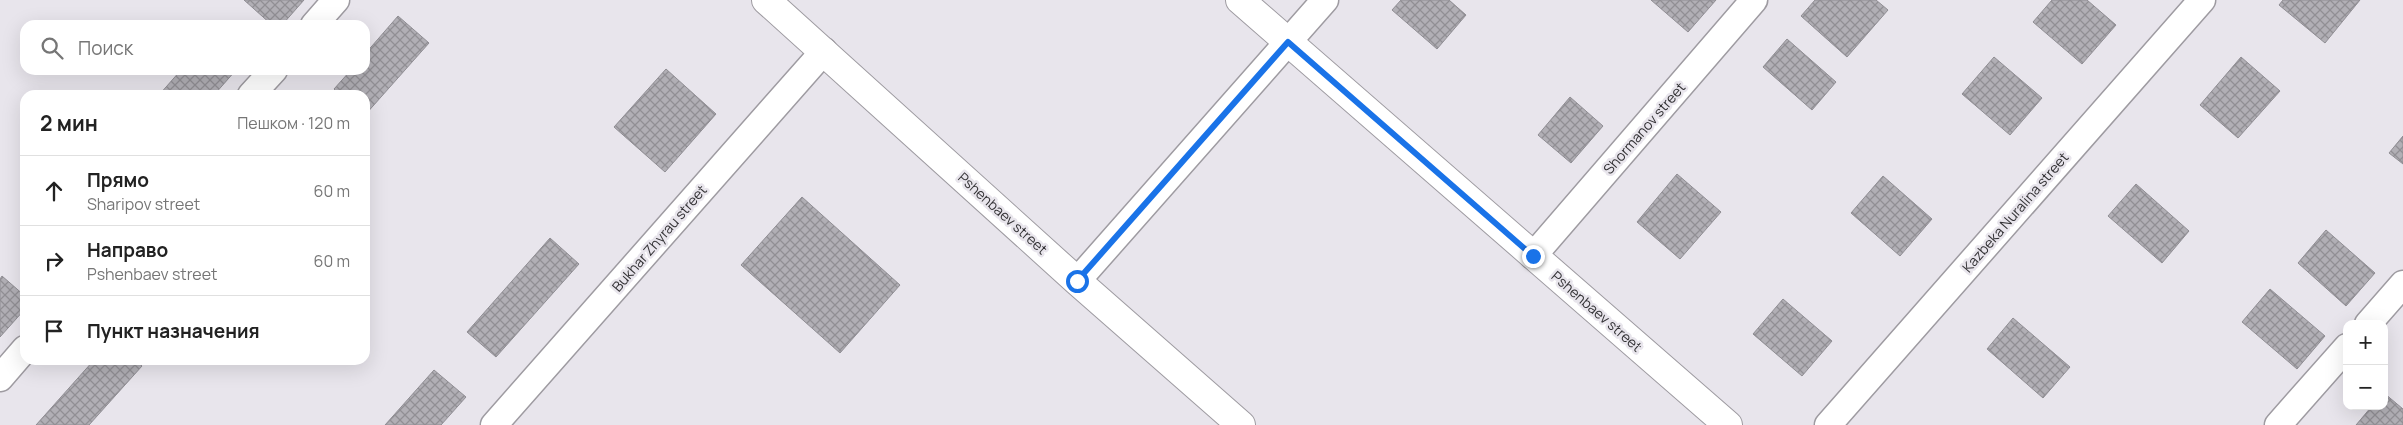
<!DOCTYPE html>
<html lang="ru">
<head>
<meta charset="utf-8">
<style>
	:root { --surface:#fff; --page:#f6f6f6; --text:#222; --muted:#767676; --line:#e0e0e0 }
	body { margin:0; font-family:Manrope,sans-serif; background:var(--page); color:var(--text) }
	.controls { position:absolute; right:15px; bottom:15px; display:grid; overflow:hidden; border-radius:10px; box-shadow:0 5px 20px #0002 }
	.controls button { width:45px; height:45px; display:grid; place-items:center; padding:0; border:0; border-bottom:1px solid var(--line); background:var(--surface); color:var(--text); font:25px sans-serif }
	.stop { position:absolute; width:15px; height:15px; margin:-11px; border:4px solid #1a73e8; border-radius:50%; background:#fff }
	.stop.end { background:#1a73e8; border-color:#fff; box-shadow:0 1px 5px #0008 }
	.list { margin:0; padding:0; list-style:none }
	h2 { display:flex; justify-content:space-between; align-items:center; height:65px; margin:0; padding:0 20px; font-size:21px }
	h2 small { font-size:16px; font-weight:400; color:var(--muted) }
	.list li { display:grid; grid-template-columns:32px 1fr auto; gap:15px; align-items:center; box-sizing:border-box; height:70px; padding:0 20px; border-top:1px solid var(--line) }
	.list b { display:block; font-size:19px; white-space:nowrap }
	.list p { margin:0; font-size:16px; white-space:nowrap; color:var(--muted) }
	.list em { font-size:16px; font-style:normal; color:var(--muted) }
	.icon { flex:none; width:28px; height:28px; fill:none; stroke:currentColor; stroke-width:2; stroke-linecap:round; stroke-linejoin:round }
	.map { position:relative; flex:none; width:2403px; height:425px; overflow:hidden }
	.search { position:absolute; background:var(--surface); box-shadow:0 5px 20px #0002; left:20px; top:20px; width:350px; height:55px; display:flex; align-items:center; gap:12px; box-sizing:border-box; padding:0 18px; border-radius:15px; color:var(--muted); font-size:19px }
	.panel { position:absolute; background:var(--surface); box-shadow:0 5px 20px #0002; left:20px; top:90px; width:350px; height:275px; border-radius:15px }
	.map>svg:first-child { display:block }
	.building { fill:url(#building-cross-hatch); stroke:#908e94 }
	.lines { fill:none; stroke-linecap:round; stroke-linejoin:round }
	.minor-casing { stroke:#9e9ba1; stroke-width:29 }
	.tertiary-casing { stroke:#9e9ba1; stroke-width:30 }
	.minor { stroke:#fff; stroke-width:26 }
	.tertiary { stroke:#fff; stroke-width:28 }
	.route { stroke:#1a73e8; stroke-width:6 }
	.labels { text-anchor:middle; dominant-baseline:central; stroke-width:5; stroke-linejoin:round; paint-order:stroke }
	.street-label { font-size:14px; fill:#343336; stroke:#e8e5ec }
</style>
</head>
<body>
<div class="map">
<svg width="2403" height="425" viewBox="0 0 2403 425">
	<defs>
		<pattern id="building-cross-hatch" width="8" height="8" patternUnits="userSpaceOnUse" patternTransform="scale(1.25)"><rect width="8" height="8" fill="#b1afb5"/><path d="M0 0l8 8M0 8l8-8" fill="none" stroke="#918f94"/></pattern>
	</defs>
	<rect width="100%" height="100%" fill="#e8e5ec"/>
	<path class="building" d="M 244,0 L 304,0 L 282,25 L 272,25 Z
		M 1401,0 L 1449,0 L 1466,15 L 1437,49 L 1392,10 Z
		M 1651,0 L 1716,0 L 1688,32 Z
		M 1815,0 L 1876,0 L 1888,10 L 1847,57 L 1801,16 Z
		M 2052,0 L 2087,0 L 2116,25 L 2082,64 L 2033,22 Z
		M 2283,0 L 2360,0 L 2325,43 L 2279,5 Z
		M 398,16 L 429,43 L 365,115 L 365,95 L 340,95 L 334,89 L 351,70 L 365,70 L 365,54 Z
		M 1787,39 L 1836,82 L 1812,110 L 1763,67 Z
		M 1994,57 L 2042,98 L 2010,135 L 1962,94 Z
		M 2241,57 L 2280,91 L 2238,138 L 2200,105 Z
		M 666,69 L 716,114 L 665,172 L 614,127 Z
		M 181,70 L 236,70 L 214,95 L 159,95 Z
		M 1570,97 L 1603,126 L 1571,163 L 1538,135 Z
		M 2403,136 L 2403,164 L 2389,153 Z
		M 1677,174 L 1721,212 L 1680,259 L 1637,222 Z
		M 1883,176 L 1932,219 L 1900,256 L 1851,213 Z
		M 2136,184 L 2189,231 L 2162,263 L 2108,216 Z
		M 802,197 L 900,285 L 840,353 L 741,265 Z
		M 2326,230 L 2375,273 L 2346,306 L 2298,263 Z
		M 550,238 L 579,264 L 496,357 L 467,332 Z
		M 2,276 L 25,296 L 25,309 L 0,337 L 0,279 Z
		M 2270,289 L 2325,336 L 2297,369 L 2242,322 Z
		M 1783,299 L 1832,341 L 1802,376 L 1753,334 Z
		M 2013,318 L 2070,367 L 2043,398 L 1987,349 Z
		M 94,360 L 135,360 L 142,366 L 89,425 L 36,425 Z
		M 434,370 L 466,397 L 441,425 L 385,425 Z
		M 2384,393 L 2403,409 L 2403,425 L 2356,425 L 2372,406 L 2384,406 Z"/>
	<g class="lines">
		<defs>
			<path id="minor" d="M 314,25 L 336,0
				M 251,95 L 274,70
				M 1533,256 L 1754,0
				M 1077,281 L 1325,0
				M 2368,324 L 2403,284
				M 0,378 L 25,349
				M 494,425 L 824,51
				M 1828,425 L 2202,0
				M 2278,425 L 2347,347"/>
			<path id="tertiary" d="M 766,0 L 1077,281 L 1241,425
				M 1240,0 L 1728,425"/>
		</defs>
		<use href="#minor" class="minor-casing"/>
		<use href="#tertiary" class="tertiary-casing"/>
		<use href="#minor" class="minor"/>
		<use href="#tertiary" class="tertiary"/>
	</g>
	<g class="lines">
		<path class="route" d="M 1077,281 L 1288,42 L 1533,256"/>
	</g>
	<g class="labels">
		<g class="street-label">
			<text transform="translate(1644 128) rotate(-49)">Shormanov street</text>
			<text transform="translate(2015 212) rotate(-49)">Kazbeka Nuralina street</text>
			<text transform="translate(1003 213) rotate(42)">Pshenbaev street</text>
			<text transform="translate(659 238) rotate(-49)">Bukhar Zhyrau street</text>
			<text transform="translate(1597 311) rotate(41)">Pshenbaev street</text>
		</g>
	</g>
</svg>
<div class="controls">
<button>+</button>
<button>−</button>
</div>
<div class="stop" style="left:1077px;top:281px"></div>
<div class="stop end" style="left:1533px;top:256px"></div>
<div class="search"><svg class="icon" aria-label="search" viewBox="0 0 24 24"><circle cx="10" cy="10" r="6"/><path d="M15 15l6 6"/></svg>Поиск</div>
<section class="panel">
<h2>2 мин<small>Пешком · 120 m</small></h2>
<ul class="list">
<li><svg class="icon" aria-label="ahead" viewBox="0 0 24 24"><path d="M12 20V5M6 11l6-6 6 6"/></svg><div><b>Прямо</b><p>Sharipov street</p></div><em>60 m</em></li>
<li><svg class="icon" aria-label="right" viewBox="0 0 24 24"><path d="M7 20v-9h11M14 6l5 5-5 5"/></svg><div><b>Направо</b><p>Pshenbaev street</p></div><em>60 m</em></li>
<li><svg class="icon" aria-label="arrive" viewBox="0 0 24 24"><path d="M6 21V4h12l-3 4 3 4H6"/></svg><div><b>Пункт назначения</b></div></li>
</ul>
</section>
</div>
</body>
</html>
